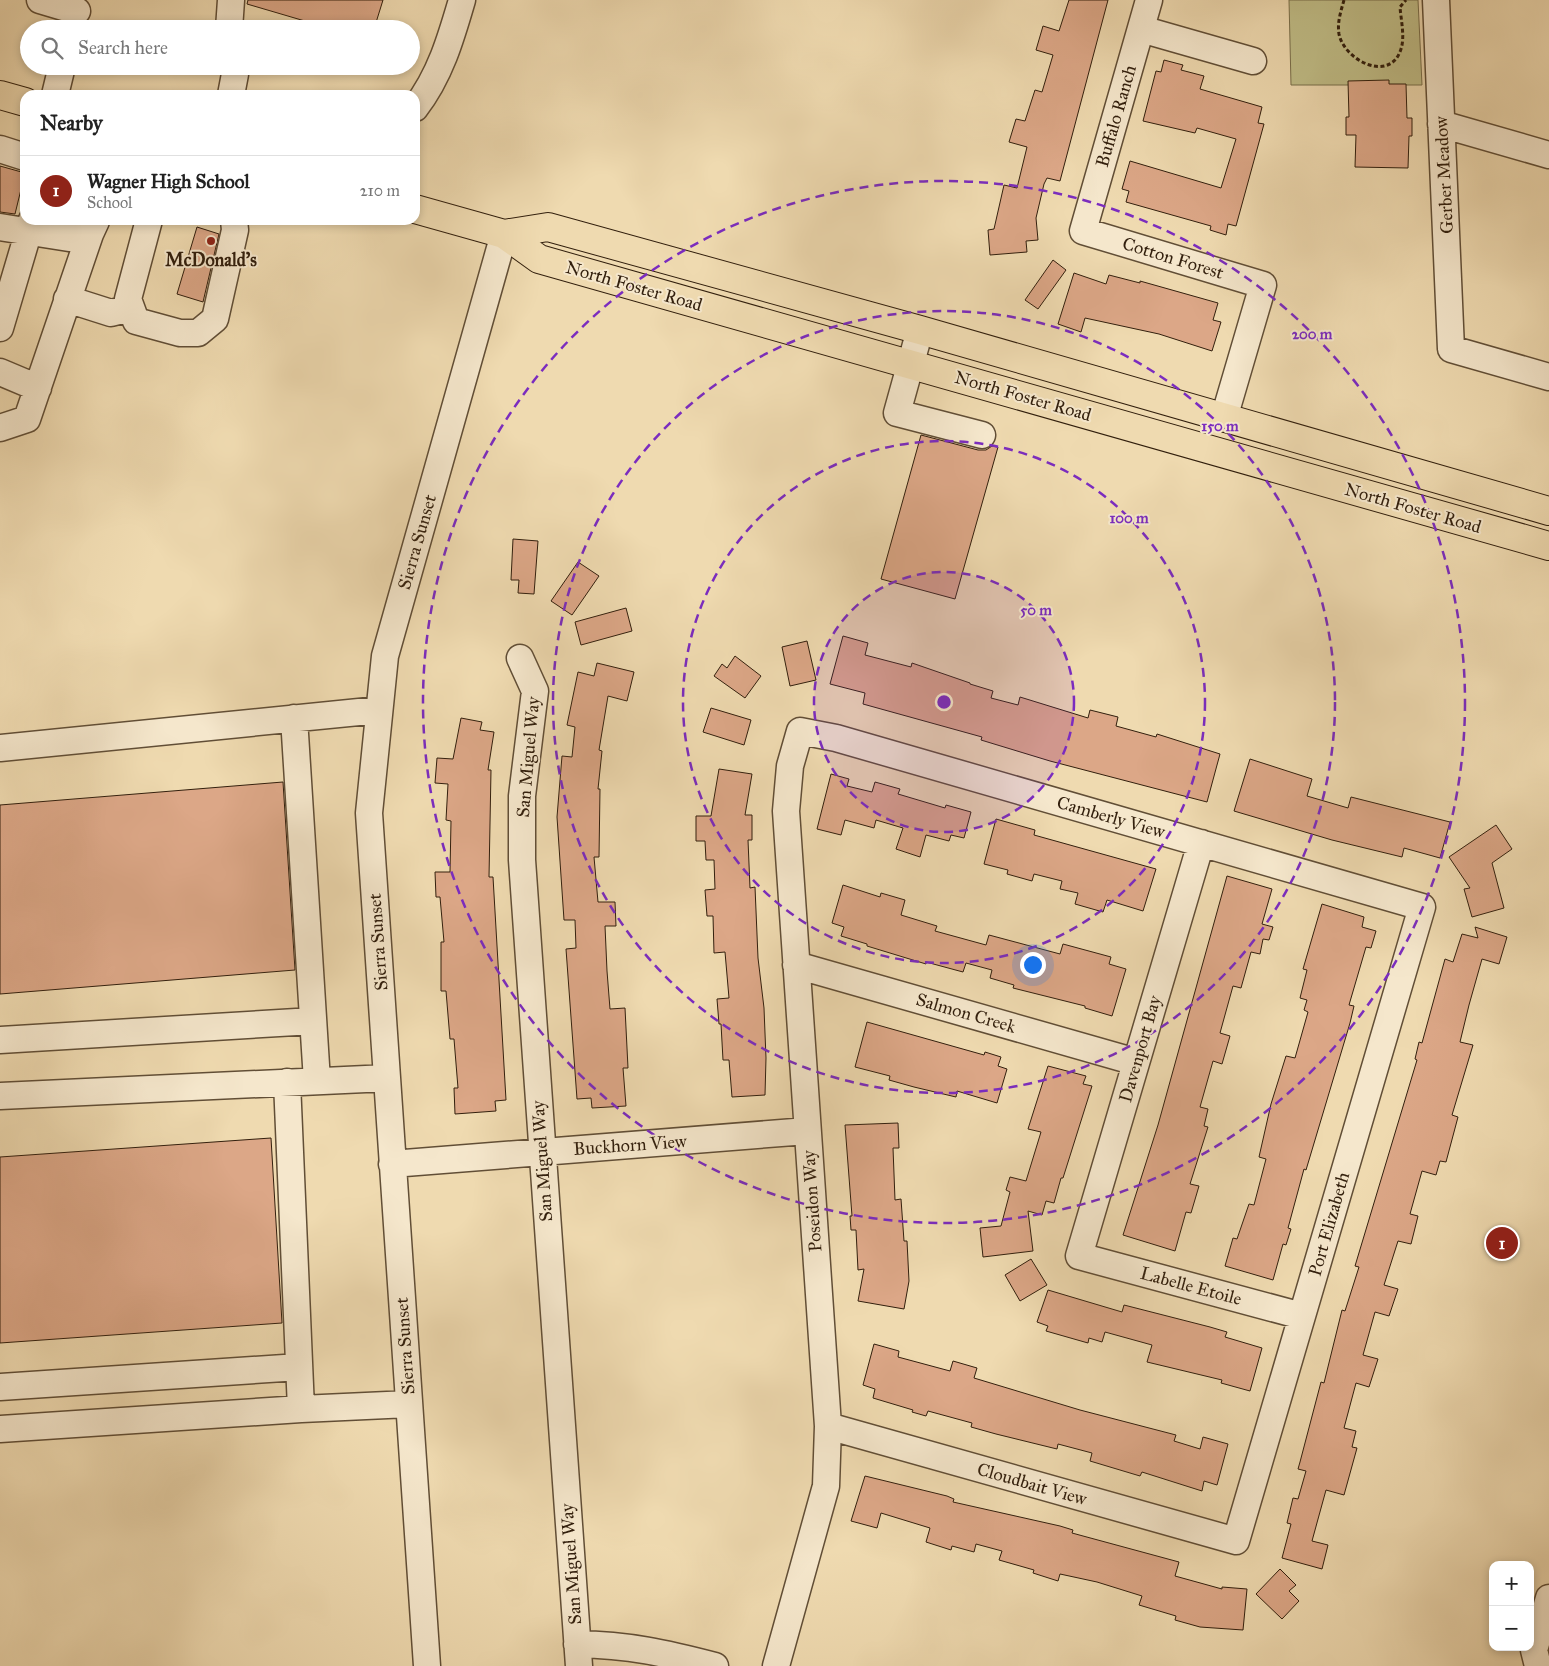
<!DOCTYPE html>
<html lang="en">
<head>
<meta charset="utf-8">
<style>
	:root { --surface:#fff; --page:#f6f6f6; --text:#222; --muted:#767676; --line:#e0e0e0; --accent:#8f2418 }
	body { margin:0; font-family:"IM FELL Great Primer",serif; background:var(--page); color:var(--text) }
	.controls { position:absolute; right:15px; bottom:15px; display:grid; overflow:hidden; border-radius:10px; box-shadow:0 2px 8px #0003 }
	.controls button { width:45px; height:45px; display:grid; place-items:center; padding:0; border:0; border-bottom:1px solid var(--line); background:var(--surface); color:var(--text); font:25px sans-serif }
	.you { position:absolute; left:1032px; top:964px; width:18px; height:18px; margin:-12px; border:4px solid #fff; border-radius:50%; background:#1a73e8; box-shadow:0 0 0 8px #1a73e833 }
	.badge { display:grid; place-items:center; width:32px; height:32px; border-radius:50%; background:var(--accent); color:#fff; font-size:16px; font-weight:700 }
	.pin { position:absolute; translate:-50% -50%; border:2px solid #fff; box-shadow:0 1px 5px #0006 }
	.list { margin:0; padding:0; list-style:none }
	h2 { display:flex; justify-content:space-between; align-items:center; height:65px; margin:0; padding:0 20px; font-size:21px }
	h2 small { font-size:16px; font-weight:400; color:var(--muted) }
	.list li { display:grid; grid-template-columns:32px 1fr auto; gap:15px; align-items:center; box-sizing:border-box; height:70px; padding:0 20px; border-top:1px solid var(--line) }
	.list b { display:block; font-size:19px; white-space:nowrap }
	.list p { margin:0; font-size:16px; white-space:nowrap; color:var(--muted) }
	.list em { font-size:16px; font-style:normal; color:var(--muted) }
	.icon { flex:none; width:28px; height:28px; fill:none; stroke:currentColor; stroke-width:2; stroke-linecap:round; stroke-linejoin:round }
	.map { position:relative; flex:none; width:1549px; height:1666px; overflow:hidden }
	.search { position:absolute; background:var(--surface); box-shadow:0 2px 8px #0003; left:20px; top:20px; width:400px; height:55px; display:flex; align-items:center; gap:12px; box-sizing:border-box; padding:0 18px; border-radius:28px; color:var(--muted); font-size:19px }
	.panel { position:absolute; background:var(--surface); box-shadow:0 2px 8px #0003; left:20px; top:90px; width:400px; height:135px; border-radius:15px }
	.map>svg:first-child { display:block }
	.green { fill:#c0bd87; stroke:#796e4a }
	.building { fill:#dca787; stroke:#321f0d }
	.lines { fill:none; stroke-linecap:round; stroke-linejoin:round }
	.minor-casing { stroke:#614e36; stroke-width:29 }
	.major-casing { stroke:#321f0d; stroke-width:30 }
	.path { stroke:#321f0d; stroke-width:3; stroke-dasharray:4 2.5; stroke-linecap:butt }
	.minor { stroke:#f5e7cc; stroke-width:26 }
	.major { stroke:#efdab0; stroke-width:28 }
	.ring { fill:none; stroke:#7b2cbf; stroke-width:2.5; stroke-dasharray:9 6 }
	.poi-dot { fill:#8f2418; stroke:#f5e7cc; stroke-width:2 }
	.labels { text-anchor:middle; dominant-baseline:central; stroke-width:4; stroke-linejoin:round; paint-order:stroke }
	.street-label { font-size:18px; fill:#321f0d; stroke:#f5e7cc }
	.poi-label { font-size:18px; font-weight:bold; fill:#321f0d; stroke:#f5e7cc }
	.centre { fill:#7b2cbf; stroke:#f5e7cc; stroke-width:2.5 }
	.ring-label { font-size:15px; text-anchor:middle; font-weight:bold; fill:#7b2cbf; stroke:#f5e7cc; stroke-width:4; stroke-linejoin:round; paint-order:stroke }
</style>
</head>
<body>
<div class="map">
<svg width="1549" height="1666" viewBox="0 0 1549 1666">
	<rect width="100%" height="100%" fill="#efdab0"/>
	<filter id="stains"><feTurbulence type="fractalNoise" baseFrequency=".004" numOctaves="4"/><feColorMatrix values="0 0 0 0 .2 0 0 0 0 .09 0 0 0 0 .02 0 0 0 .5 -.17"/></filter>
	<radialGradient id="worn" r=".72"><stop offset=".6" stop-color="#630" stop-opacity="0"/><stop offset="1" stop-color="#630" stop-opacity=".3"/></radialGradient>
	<path class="green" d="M 1289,0 L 1418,0 L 1422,85 L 1291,85 Z"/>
	<path class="building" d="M 248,0 L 383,0 L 374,29 L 332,29 L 247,4 Z
		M 1069,0 L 1108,0 L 1060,181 L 1047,178 L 1044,184 L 1036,218 L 1038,240 L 1026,241 L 1027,252 L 990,255 L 988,230 L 994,229 L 1004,185 L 1017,188 L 1027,147 L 1009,142 L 1016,119 L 1025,121 L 1035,90 L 1042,92 L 1053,55 L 1036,50 L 1043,26 L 1059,31 Z
		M 1164,60 L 1183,65 L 1181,70 L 1204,76 L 1200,89 L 1262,107 L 1258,123 L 1264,124 L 1236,226 L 1228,224 L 1226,235 L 1210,230 L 1211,226 L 1126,202 L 1129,191 L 1122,189 L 1130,161 L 1221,188 L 1236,139 L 1197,128 L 1195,133 L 1143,121 L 1156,71 L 1161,72 Z
		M 1389,80 L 1389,84 L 1406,84 L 1407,118 L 1412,118 L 1412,136 L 1409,136 L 1408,168 L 1355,167 L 1356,135 L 1346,135 L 1346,117 L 1349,117 L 1348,81 Z
		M 0,166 L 25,173 L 15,214 L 0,212 Z
		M 197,227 L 219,234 L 203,302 L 177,294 Z
		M 1053,260 L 1066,270 L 1038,309 L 1025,300 Z
		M 1074,273 L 1106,284 L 1109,275 L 1140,283 L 1140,281 L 1218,303 L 1213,320 L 1221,322 L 1212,351 L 1159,334 L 1085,318 L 1081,332 L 1058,324 Z
		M 921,435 L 978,450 L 986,450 L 992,446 L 998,447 L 955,599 L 881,579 Z
		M 513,539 L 538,541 L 534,594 L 518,593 L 519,580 L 511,580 Z
		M 578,562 L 599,576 L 572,615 L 551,601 Z
		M 626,608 L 632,631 L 581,645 L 575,622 Z
		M 843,636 L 868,643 L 865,655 L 911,667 L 912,663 L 970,683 L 970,684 L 993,691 L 991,698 L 1018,705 L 1020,697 L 1088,718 L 1090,710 L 1118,717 L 1116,726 L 1156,737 L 1157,734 L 1220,754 L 1207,802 L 1050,761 L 981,740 L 982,737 L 863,704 L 865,693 L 830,684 Z
		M 807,641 L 816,680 L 790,686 L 782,647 Z
		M 735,656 L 761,676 L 745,698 L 714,676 L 722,664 L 727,668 Z
		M 597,663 L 634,672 L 627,701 L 608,696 L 599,750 L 602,751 L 598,789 L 600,789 L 599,857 L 594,857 L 598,902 L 615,902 L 616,926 L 605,926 L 607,971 L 610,1009 L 625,1008 L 628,1068 L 623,1068 L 626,1106 L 592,1108 L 591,1098 L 577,1099 L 566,949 L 576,948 L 575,920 L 564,920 L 557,817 L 562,756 L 572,757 L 575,727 L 567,725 L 578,672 L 594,676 Z
		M 711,708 L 751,720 L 744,745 L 703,732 Z
		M 461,718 L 482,722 L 480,730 L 494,732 L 488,770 L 491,770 L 489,877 L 493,877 L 506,1100 L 495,1101 L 496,1111 L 455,1114 L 454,1088 L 458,1088 L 454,1039 L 450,1039 L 446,991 L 441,991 L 441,942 L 444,942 L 440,897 L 436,897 L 435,872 L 450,872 L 451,821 L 446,820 L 448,784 L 435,783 L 437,758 L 453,759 Z
		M 1250,759 L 1312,779 L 1307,796 L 1348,808 L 1351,797 L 1450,822 L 1440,858 L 1404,848 L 1402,857 L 1332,840 L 1234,811 Z
		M 719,769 L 752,774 L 745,815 L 752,815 L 752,840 L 748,840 L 750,888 L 755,887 L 758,958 L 764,1008 L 766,1058 L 765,1095 L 732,1097 L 729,1060 L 723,1060 L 721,1024 L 719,1024 L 717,999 L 729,998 L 725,952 L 714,953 L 713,916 L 707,916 L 705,890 L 715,889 L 714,860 L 706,860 L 705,841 L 696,841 L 696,816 L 711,816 Z
		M 831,774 L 849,779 L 847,786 L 872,792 L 875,782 L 900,789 L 898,794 L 945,808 L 946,805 L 971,812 L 964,838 L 951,835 L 949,841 L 926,835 L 920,857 L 896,849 L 903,828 L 876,820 L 874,828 L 845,820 L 841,835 L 817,829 Z
		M 283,782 L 295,970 L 0,994 L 0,805 Z
		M 996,819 L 1035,830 L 1034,835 L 1156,869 L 1143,911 L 1107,900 L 1103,912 L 1075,904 L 1078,893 L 1060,889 L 1062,881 L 1034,874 L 1032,881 L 1007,874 L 1008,870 L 984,864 Z
		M 1496,825 L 1512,849 L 1492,863 L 1504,908 L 1472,917 L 1464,889 L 1470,888 L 1449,857 Z
		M 1227,876 L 1272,889 L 1262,924 L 1273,927 L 1269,940 L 1263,939 L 1260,954 L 1251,952 L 1241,988 L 1233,986 L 1220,1033 L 1230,1036 L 1222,1064 L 1213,1061 L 1200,1107 L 1208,1109 L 1204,1126 L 1208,1127 L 1190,1184 L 1199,1186 L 1191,1213 L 1186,1212 L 1175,1251 L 1123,1235 L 1158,1125 Z
		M 843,885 L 880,897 L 881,893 L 905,900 L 901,915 L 937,926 L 935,931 L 986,945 L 989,935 L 1060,954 L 1063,944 L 1111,957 L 1109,964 L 1126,969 L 1112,1016 L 1085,1008 L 1085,1006 L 1013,988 L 1014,985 L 990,978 L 992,970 L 966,963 L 963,972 L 926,962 L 926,964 L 867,946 L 867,944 L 841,936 L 844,927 L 832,923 Z
		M 1322,904 L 1364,917 L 1362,927 L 1376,931 L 1371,948 L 1366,947 L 1349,1005 L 1354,1006 L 1350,1023 L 1306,1170 L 1304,1169 L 1288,1228 L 1291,1229 L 1286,1245 L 1283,1244 L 1273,1280 L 1225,1266 L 1233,1238 L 1237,1239 L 1249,1204 L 1254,1205 L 1266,1159 L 1259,1157 L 1271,1104 L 1286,1056 L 1295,1058 L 1308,1012 L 1304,1010 L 1307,1000 L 1300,998 L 1307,970 L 1303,969 Z
		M 1475,927 L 1507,937 L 1499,964 L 1482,959 L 1469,1005 L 1460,1042 L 1473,1045 L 1452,1115 L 1458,1117 L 1446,1162 L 1440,1161 L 1436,1175 L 1422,1171 L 1410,1214 L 1418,1216 L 1411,1244 L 1398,1241 L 1384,1285 L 1398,1289 L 1389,1316 L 1375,1312 L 1363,1355 L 1378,1359 L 1369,1387 L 1356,1383 L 1344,1428 L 1356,1431 L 1352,1447 L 1357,1448 L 1344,1495 L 1326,1490 L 1312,1541 L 1328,1545 L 1322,1569 L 1282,1558 L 1291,1524 L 1287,1523 L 1293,1498 L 1298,1499 L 1306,1471 L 1298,1469 L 1300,1462 L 1321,1382 L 1324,1383 L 1342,1310 L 1345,1311 L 1359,1267 L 1355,1266 L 1417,1060 L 1415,1059 L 1419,1042 L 1422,1043 L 1445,959 L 1453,962 L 1462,934 L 1478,938 Z
		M 867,1022 L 984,1055 L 985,1052 L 1001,1057 L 998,1066 L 1007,1069 L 997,1103 L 957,1091 L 956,1097 L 914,1087 L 889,1080 L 890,1076 L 855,1067 Z
		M 1048,1066 L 1086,1076 L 1083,1084 L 1092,1086 L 1063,1178 L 1061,1178 L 1054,1203 L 1046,1201 L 1042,1215 L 1028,1211 L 1033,1251 L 983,1257 L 980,1228 L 1001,1226 L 1010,1192 L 1006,1190 L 1010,1177 L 1026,1181 L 1041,1132 L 1028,1129 Z
		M 898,1123 L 899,1148 L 893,1148 L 895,1200 L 901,1199 L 904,1241 L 907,1241 L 909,1281 L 904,1309 L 858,1301 L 864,1269 L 858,1270 L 856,1230 L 851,1230 L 850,1216 L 852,1216 L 845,1125 Z
		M 271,1138 L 282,1323 L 0,1343 L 0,1157 Z
		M 1031,1259 L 1047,1285 L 1020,1301 L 1005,1275 Z
		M 1048,1290 L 1122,1312 L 1124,1305 L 1210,1327 L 1227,1332 L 1225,1337 L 1262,1348 L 1250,1391 L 1221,1383 L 1222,1380 L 1147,1362 L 1152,1345 L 1105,1332 L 1102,1342 L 1089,1338 L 1088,1343 L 1046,1331 L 1048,1326 L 1037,1322 Z
		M 874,1344 L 899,1351 L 898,1357 L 950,1371 L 953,1361 L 977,1368 L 974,1378 L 1080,1410 L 1176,1435 L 1174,1441 L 1200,1449 L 1203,1437 L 1228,1444 L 1217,1485 L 1204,1481 L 1202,1491 L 1142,1472 L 1140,1476 L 1090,1461 L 1092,1453 L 1058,1444 L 1057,1449 L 996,1434 L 971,1427 L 972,1423 L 928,1411 L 926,1416 L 912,1412 L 913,1410 L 873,1398 L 875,1389 L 863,1385 Z
		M 865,1476 L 947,1496 L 954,1499 L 953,1502 L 1060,1526 L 1073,1530 L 1072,1533 L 1179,1562 L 1175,1576 L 1222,1589 L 1222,1587 L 1247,1589 L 1243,1630 L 1200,1627 L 1175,1620 L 1176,1616 L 1139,1605 L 1142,1596 L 1097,1582 L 1060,1574 L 1058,1581 L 1033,1573 L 1034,1570 L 999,1560 L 1002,1551 L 976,1544 L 974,1552 L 952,1546 L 951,1550 L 926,1542 L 930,1528 L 881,1513 L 877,1528 L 851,1521 Z
		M 1280,1569 L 1296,1585 L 1289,1591 L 1299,1601 L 1282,1619 L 1256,1594 Z"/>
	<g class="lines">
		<defs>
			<path id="minor" d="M 40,0 L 77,11
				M 1149,0 L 1083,231 L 1263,285 L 1224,418
				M 1436,0 L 1451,349 L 1549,377
				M 229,29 L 231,0
				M 1141,29 L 1253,61
				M 55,95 L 62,66
				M 231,95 L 235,74 L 233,66
				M 415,108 C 440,76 451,38 462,0
				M 1441,124 L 1549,155
				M 0,149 L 25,157
				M 149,220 L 128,299 L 136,321 L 180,333 L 198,333 L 215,319 L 235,230 L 234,220
				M 0,227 L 69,238 L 90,234 L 96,221
				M 67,299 L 111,313 L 131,308
				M 0,328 L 32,220
				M 920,330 L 897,413 L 982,435
				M 0,372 L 38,388
				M 0,428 L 27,419 L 90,234
				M 520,658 L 535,691 L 522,796 L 522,860 L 579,1666
				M 294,718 L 317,1081
				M 0,748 L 379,710
				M 1201,843 L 1079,1256 L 1302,1316
				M 796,965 L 1136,1062
				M 0,1040 L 313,1021
				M 287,1082 L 301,1409
				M 0,1096 L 387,1078
				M 392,1164 L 807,1131
				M 0,1387 L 299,1367
				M 0,1429 L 301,1409 L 409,1404
				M 577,1644 C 629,1645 665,1653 715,1666
				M 427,1666 L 369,813 L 385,656 L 504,234
				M 776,1666 L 826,1486 L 828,1426 L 786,811 L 790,766 L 800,731 L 836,738 L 1422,907 L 1236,1541 L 828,1426
				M 1538,1666 L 1534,1650 L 1549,1598"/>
			<path id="major" d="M 0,95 L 25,102
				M 415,209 L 504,234 L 539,259 L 1549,546
				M 504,234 L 548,227 L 920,330 L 1549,511"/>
		</defs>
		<use href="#minor" class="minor-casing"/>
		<use href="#major" class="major-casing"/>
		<path class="path" d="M 1344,0 C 1341,11 1337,22 1339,34 C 1344,60 1390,84 1401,49 C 1405,37 1401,20 1400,7 L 1406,0"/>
		<use href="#minor" class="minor"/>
		<use href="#major" class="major"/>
	</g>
	<circle cx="944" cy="702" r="130" fill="#7b2cbf" fill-opacity=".12"/>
	<g class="ring">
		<circle cx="944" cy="702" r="130"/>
		<circle cx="944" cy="702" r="261"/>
		<circle cx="944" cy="702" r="391"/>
		<circle cx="944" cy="702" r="521"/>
	</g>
	<circle class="poi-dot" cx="211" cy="241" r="5"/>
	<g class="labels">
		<g class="street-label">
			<text transform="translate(1116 116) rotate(-74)">Buffalo Ranch</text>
			<text transform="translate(1444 175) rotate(-93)">Gerber Meadow</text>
			<text transform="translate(1173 258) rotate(17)">Cotton Forest</text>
			<text transform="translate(634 286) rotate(16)">North Foster Road</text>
			<text transform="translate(1023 396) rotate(16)">North Foster Road</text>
			<text transform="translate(1413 508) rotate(16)">North Foster Road</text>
			<text transform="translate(417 542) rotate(-74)">Sierra Sunset</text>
			<text transform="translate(528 757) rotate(-85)">San Miguel Way</text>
			<text transform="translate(1111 817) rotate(16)">Camberly View</text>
			<text transform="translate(378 942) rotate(-94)">Sierra Sunset</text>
			<text transform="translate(966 1013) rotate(16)">Salmon Creek</text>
			<text transform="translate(1140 1049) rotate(-74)">Davenport Bay</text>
			<text transform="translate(630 1145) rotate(-4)">Buckhorn View</text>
			<text transform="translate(542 1161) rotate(-94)">San Miguel Way</text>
			<text transform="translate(812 1201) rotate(-94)">Poseidon Way</text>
			<text transform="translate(1329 1224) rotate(-74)">Port Elizabeth</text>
			<text transform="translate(1191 1286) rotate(15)">Labelle Etoile</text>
			<text transform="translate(405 1346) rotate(-94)">Sierra Sunset</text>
			<text transform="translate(1032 1484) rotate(16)">Cloudbait View</text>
			<text transform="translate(571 1564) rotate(-94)">San Miguel Way</text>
		</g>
		<g class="poi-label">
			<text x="211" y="260">McDonald's</text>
		</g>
	</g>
	<circle cx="944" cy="702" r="8" class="centre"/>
	<g class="ring-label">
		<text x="1312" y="339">200 m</text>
		<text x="1220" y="431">150 m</text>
		<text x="1129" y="523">100 m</text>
		<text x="1036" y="615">50 m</text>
	</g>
	<rect width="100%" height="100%" filter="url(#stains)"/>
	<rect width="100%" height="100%" fill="url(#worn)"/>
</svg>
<div class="controls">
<button>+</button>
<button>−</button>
</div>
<div class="you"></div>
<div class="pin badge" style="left:1502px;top:1243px">1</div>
<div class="search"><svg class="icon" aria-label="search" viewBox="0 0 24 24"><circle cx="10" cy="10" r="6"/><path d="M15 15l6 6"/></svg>Search here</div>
<section class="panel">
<h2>Nearby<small></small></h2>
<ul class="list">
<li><span class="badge">1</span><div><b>Wagner High School</b><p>School</p></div><em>210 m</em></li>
</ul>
</section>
</div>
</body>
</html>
